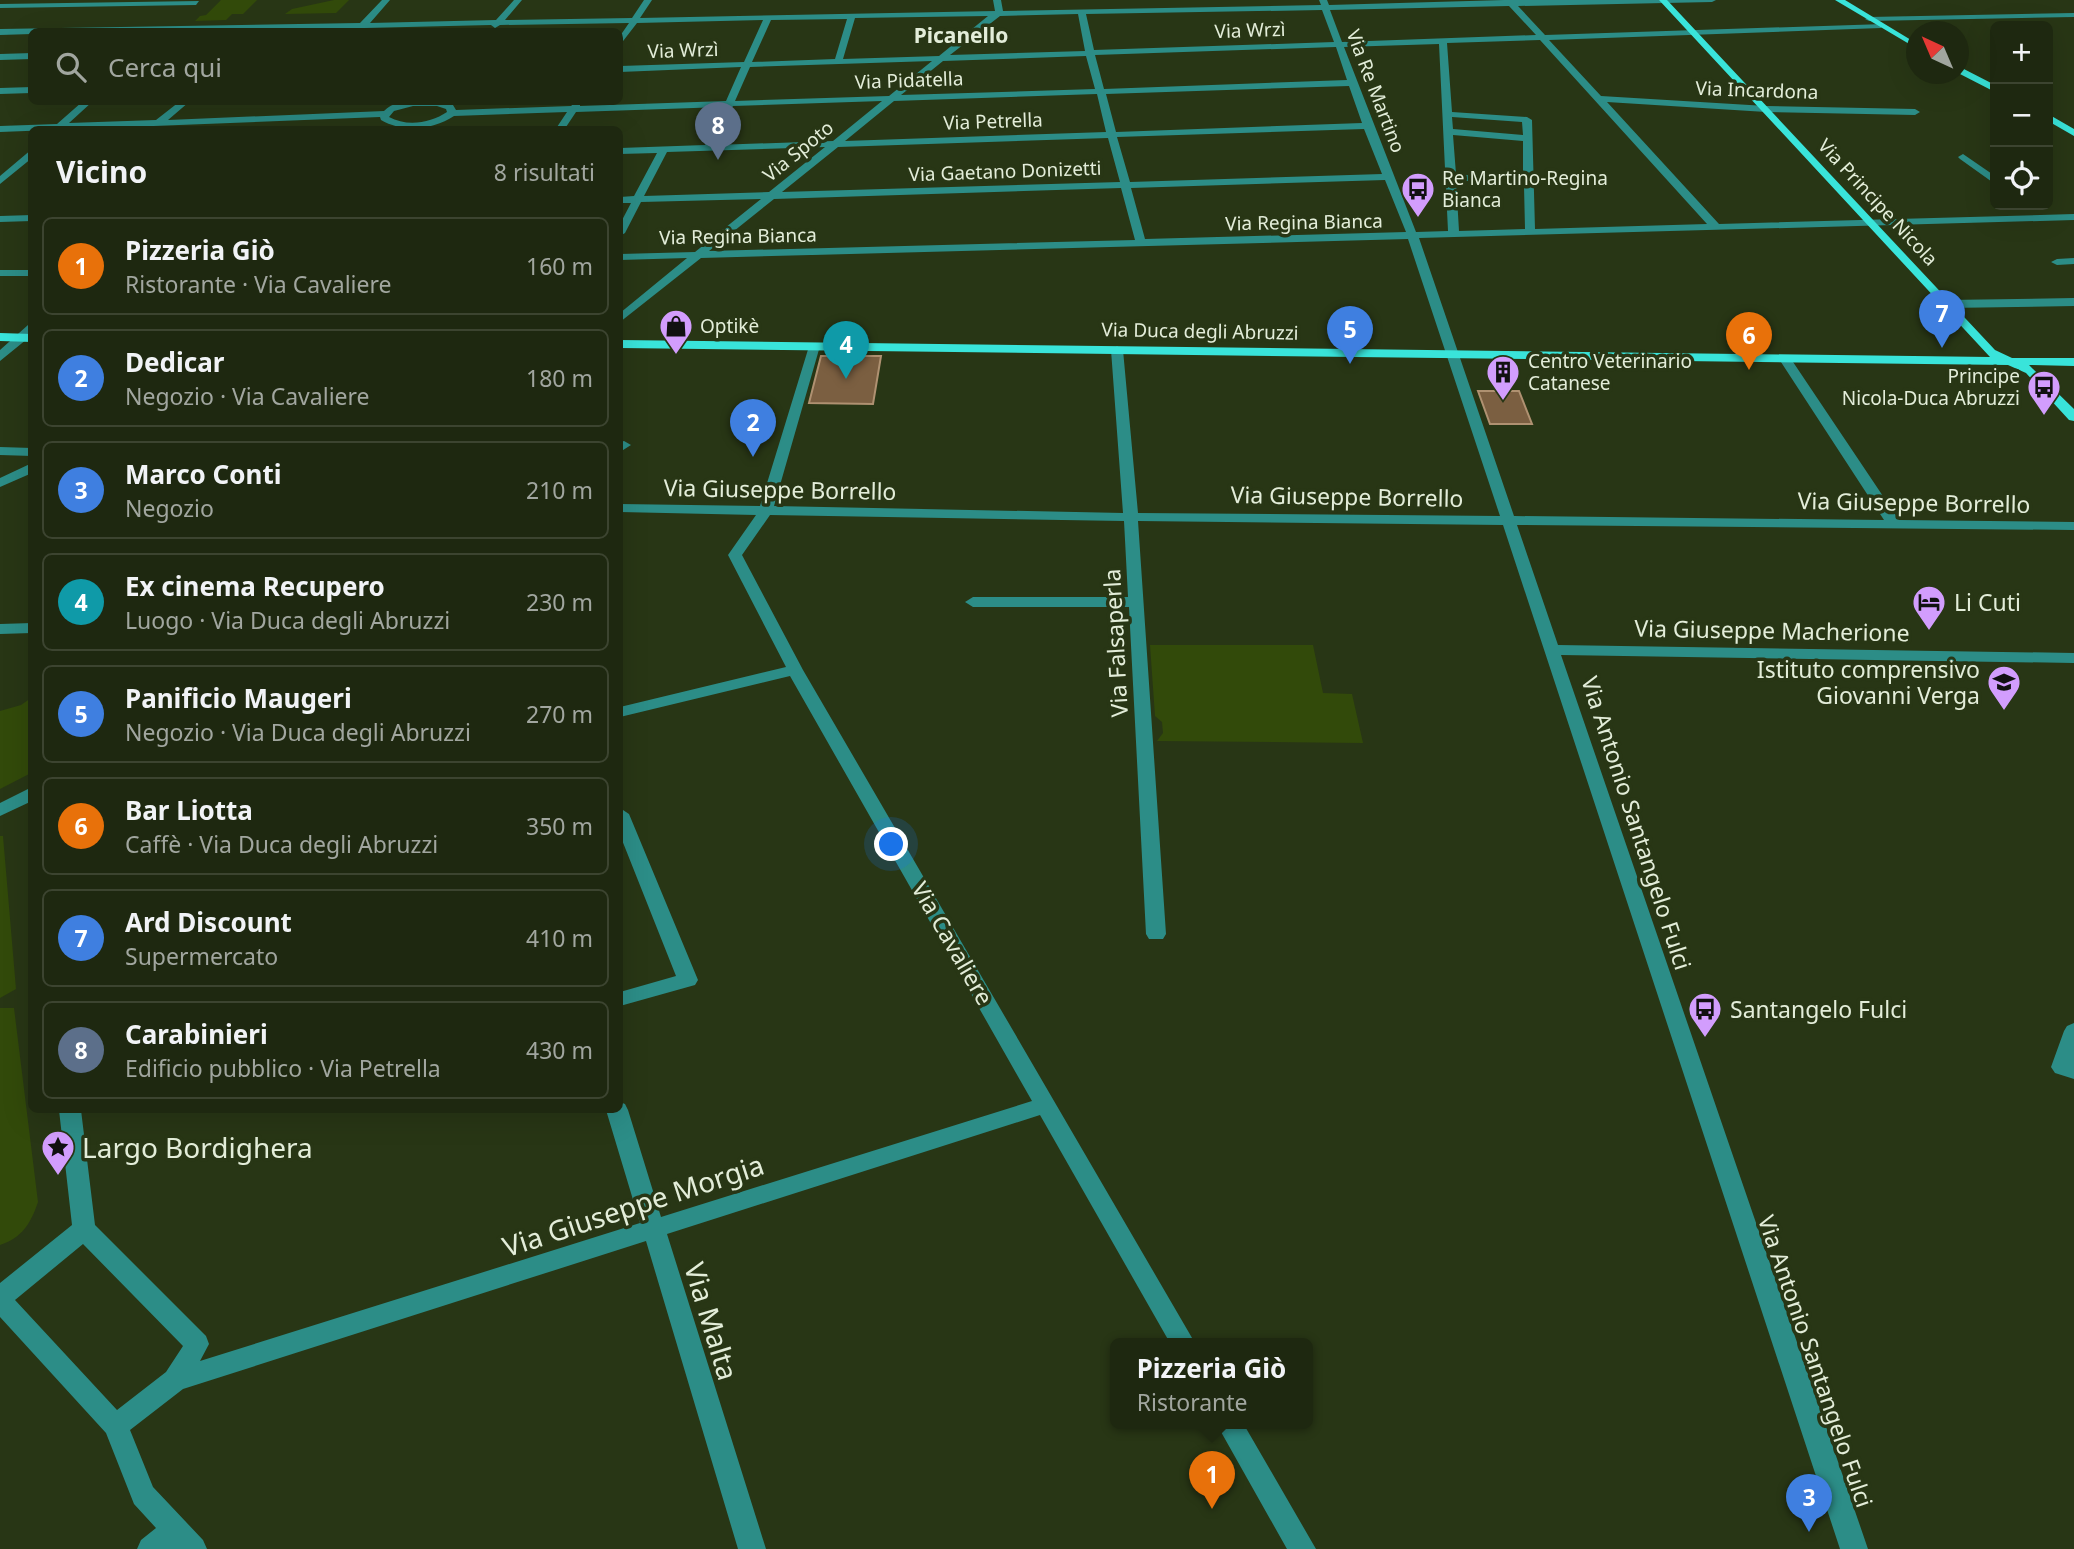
<!DOCTYPE html>
<html lang="it">
<head>
<meta charset="utf-8">
<style>
	:root { --surface:#1e2810; --page:#2b341e; --text:#f1f3f6; --muted:#a1a69f; --line:#3c4430; --accent:#ea580c }
	body { margin:0; font-family:"Noto Sans",sans-serif; background:var(--page); color:var(--text) }
	.controls { position:absolute; right:21px; top:21px; display:grid; overflow:hidden; border-radius:10px; box-shadow:0 7px 28px #0002 }
	.controls button { width:63px; height:63px; display:grid; place-items:center; padding:0; border:0; border-bottom:2px solid var(--line); background:var(--surface); color:var(--text); font:35px sans-serif }
	.compass { position:absolute; left:1906px; top:21px; width:63px; height:63px; border-radius:50%; background:var(--surface); box-shadow:0 7px 28px #0002; rotate:316deg }
	.you { position:absolute; left:892px; top:845px; width:24px; height:24px; margin:-18px; border:5px solid #fff; border-radius:50%; background:#1a73e8; box-shadow:0 0 0 10px #1a73e833 }
	.badge { display:grid; place-items:center; width:46px; height:46px; border-radius:50%; background:var(--accent); color:#fff; font-size:23px; font-weight:700 }
	.pin { position:absolute; translate:-50% -58px; filter:drop-shadow(0 2px 4px #0008) }
	.pin::after { content:''; position:absolute; top:37px; width:24px; height:21px; background:inherit; clip-path:polygon(0 0,100% 0,50% 100%) }
	.popup { position:absolute; left:1110px; top:1338px; width:203px; height:91px; box-sizing:border-box; display:grid; place-content:center; border-radius:10px; background:var(--surface); filter:drop-shadow(0 2px 5px #0005); font-size:23px; white-space:nowrap; color:var(--muted) }
	.popup b { font-size:26px; color:var(--text) }
	.popup::after { content:''; position:absolute; left:50%; top:100%; margin-left:-14px; border:14px solid transparent; border-top-color:var(--surface) }
	.list { margin:0; padding:0; list-style:none }
	h2 { display:flex; justify-content:space-between; align-items:center; height:91px; margin:0; padding:0 28px; font-size:30px }
	h2 small { font-size:23px; font-weight:400; color:var(--muted) }
	.list li { display:grid; grid-template-columns:46px 1fr auto; gap:21px; align-items:center; box-sizing:border-box; height:98px; margin:0 14px 14px; padding:0 14px; border:2px solid var(--line); border-radius:10px }
	.list b { display:block; font-size:26px; white-space:nowrap }
	.list p { margin:0; font-size:23px; white-space:nowrap; color:var(--muted) }
	.list em { font-size:23px; font-style:normal; color:var(--muted) }
	.icon { flex:none; width:38px; height:38px; fill:none; stroke:currentColor; stroke-width:2; stroke-linecap:round; stroke-linejoin:round }
	.map { position:relative; flex:none; width:2074px; height:1549px; overflow:hidden }
	.search { position:absolute; background:var(--surface); box-shadow:0 7px 28px #0002; left:28px; top:28px; width:595px; height:77px; display:flex; align-items:center; gap:18px; box-sizing:border-box; padding:0 24px; border-radius:10px; color:var(--muted); font-size:26px }
	.panel { position:absolute; background:var(--surface); box-shadow:0 7px 28px #0002; left:28px; top:126px; width:595px; height:987px; border-radius:10px }
	.map>svg:first-child { display:block }
	.green { fill:#324a0a }
	.building { fill:#7b5f41; stroke:#af9171; stroke-width:2 }
	.lines { fill:none; stroke-linecap:round; stroke-linejoin:round }
	.minor { fill:#2c8d87; fill-rule:evenodd }
	.major { fill:#39e4da; fill-rule:evenodd }
	.labels { text-anchor:middle; dominant-baseline:central; stroke-width:7; stroke-linejoin:round; paint-order:stroke }
	.far-street-label { font-size:19px; fill:#e3edd9; stroke:#283615 }
	.far-poi-label { font-size:19px; fill:#e3edd9; stroke:#283615; text-anchor:start }
	.far-quarter-label { font-size:21px; font-weight:bold; fill:#e3edd9; stroke:#283615 }
	.street-label { font-size:23px; fill:#e3edd9; stroke:#283615 }
	.poi-label { font-size:23px; fill:#e3edd9; stroke:#283615; text-anchor:start }
	.near-poi-label { font-size:28px; fill:#e3edd9; stroke:#283615; text-anchor:start }
	.near-street-label { font-size:28px; fill:#e3edd9; stroke:#283615 }
</style>
</head>
<body>
<div class="map">
<svg width="2074" height="1549" viewBox="0 0 2074 1549">
	<rect width="100%" height="100%" fill="#283615"/>
	<path class="green" d="M 221,0 L 257,0 L 243,14 L 232,14 L 226,20 L 195,21 L 200,16 L 206,15 Z
		M 334,0 L 349,0 L 336,13 L 285,14 L 292,9 Z
		M 1150,645 L 1313,645 L 1323,693 L 1352,694 L 1363,743 L 1157,741 L 1163,733 L 1162,722 L 1155,716 Z
		M 31,698 L 31,773 L 0,789 L 0,711 L 21,705 Z
		M 0,836 L 3,836 L 16,989 L 0,998 Z
		M 0,1008 L 14,1008 L 38,1202 C 31,1223 22,1238 0,1245 Z"/>
	<path class="building" d="M 821,356 L 881,356 L 873,404 L 809,403 Z
		M 1478,391 L 1519,391 L 1532,424 L 1490,424 Z"/>
	<g class="lines">
		<path class="minor" d="M 382,0 L 390,0 L 370,23 L 496,20 L 514,0 L 522,0 L 505,20 L 632,18 L 644,0 L 652,0 L 640,18 L 995,11 L 993,0 L 1001,0 L 1003,11 L 1321,5 L 1319,0 L 1327,0 L 1329,5 L 1504,0 L 1716,0 L 1712,2 L 1518,6 L 1545,35 L 1884,24 L 1881,28 L 1549,40 L 1601,96 L 1766,106 L 1915,109 L 1920,112 L 1915,115 L 1766,112 L 1607,102 L 1719,224 L 2074,214 L 2074,220 L 1419,238 L 1514,516 L 1884,520 L 1779,359 L 1785,355 L 1789,356 L 1899,520 L 2074,522 L 2074,530 L 1517,525 L 1558,645 L 2074,653 L 2074,663 L 1561,655 L 1868,1549 L 1840,1549 L 1503,525 L 1138,521 L 1166,934 L 1163,939 L 1149,939 L 1146,934 L 1129,607 L 973,607 L 965,602 L 973,597 L 1128,597 L 1124,521 L 770,515 L 742,555 L 803,670 L 1195,1343 L 1170,1343 L 1040,1115 L 667,1234 L 766,1549 L 738,1549 L 646,1241 L 183,1389 L 130,1430 L 153,1487 L 203,1540 L 207,1549 L 137,1549 L 141,1540 L 156,1528 L 134,1504 L 106,1433 L 0,1317 L 0,1283 L 72,1225 L 59,1110 L 81,1110 L 95,1225 L 206,1336 L 209,1344 L 200,1361 L 640,1223 L 606,1110 L 620,1110 L 620,1102 L 625,1104 L 628,1110 L 661,1217 L 1032,1101 L 790,676 L 620,717 L 620,707 L 786,667 L 728,555 L 756,515 L 620,512 L 620,504 L 760,506 L 810,343 L 820,346 L 774,506 L 1123,513 L 1111,350 L 1117,346 L 1123,350 L 1138,513 L 1500,516 L 1408,239 L 701,258 L 620,322 L 620,313 L 687,258 L 620,260 L 620,254 L 695,252 L 761,199 L 641,202 L 625,233 L 620,236 L 620,224 L 631,203 L 620,203 L 620,197 L 634,196 L 657,153 L 620,154 L 620,148 L 705,145 L 723,107 L 576,112 L 564,130 L 555,130 L 567,112 L 454,116 C 433,130 403,133 381,120 L 380,117 L 0,132 L 0,126 L 57,124 L 82,102 L 92,102 L 69,123 L 156,120 L 179,102 L 189,102 L 168,120 L 384,111 C 398,96 436,99 453,105 L 456,110 L 571,106 L 576,102 L 580,102 L 580,106 L 726,101 L 741,67 L 620,72 L 620,66 L 744,62 L 763,20 L 637,23 L 620,45 L 620,36 L 629,23 L 500,25 L 495,28 L 491,25 L 365,28 L 360,30 L 356,28 L 32,32 L 32,34 L 0,35 L 0,29 L 360,23 ZM 1509,6 L 1536,35 L 1342,42 L 1330,10 ZM 1322,10 L 1334,42 L 1094,50 L 1086,14 ZM 1078,14 L 1085,51 L 950,55 L 1000,16 ZM 988,16 L 939,56 L 843,59 L 855,18 ZM 847,19 L 835,59 L 752,62 L 771,20 ZM 1540,40 L 1707,224 L 1535,229 L 1532,120 L 1527,117 L 1452,112 L 1447,43 ZM 1439,44 L 1448,231 L 1416,232 L 1344,47 ZM 1336,47 L 1347,80 L 1104,89 L 1095,55 ZM 1086,56 L 1095,89 L 901,95 L 943,61 ZM 932,61 L 889,96 L 735,101 L 750,67 ZM 1349,86 L 1362,123 L 1116,132 L 1106,94 ZM 1097,94 L 1106,132 L 845,141 L 894,101 ZM 882,101 L 833,141 L 715,145 L 733,106 ZM 413,106 L 437,106 L 446,109 L 447,112 C 431,123 407,127 389,117 L 394,111 ZM 1452,117 L 1522,122 L 1523,135 L 1453,129 ZM 1364,129 L 1382,174 L 1130,182 L 1117,137 ZM 1453,135 L 1523,141 L 1523,180 L 1456,174 ZM 1108,138 L 1120,182 L 782,192 L 838,147 ZM 825,147 L 769,192 L 644,196 L 667,152 ZM 1385,180 L 1406,232 L 1145,239 L 1131,188 ZM 1456,180 L 1524,186 L 1525,229 L 1459,231 ZM 1121,188 L 1135,240 L 709,251 L 774,199 ZM 83,1244 L 183,1346 L 166,1372 L 117,1410 L 15,1300 Z
			M 199,1 L 196,5 L 0,8 L 0,4 Z
			M 2074,13 L 2074,17 L 1869,21 L 1865,19 L 1869,17 Z
			M 32,53 L 32,59 L 0,60 L 0,54 Z
			M 32,87 L 32,93 L 0,94 L 0,88 Z
			M 32,149 L 32,158 L 0,184 L 0,176 Z
			M 1963,154 L 1995,176 L 1995,184 L 1960,159 L 1958,157 Z
			M 32,215 L 32,221 L 0,222 L 0,216 Z
			M 2074,258 L 2074,264 L 2057,265 L 2051,262 L 2057,259 Z
			M 0,270 L 32,270 L 32,276 L 0,276 Z
			M 2074,298 L 2074,306 L 1947,308 L 1941,304 L 1947,300 Z
			M 28,325 L 32,325 L 32,335 L 0,361 L 0,350 Z
			M 624,441 L 631,445 L 620,452 L 620,442 Z
			M 0,447 L 32,448 L 32,456 L 0,455 Z
			M 32,463 L 32,473 L 0,487 L 0,478 Z
			M 32,623 L 32,633 L 0,634 L 0,624 Z
			M 32,787 L 32,801 L 0,816 L 0,803 Z
			M 620,808 L 629,814 L 698,980 L 695,985 L 620,1006 L 620,992 L 676,976 L 620,835 Z
			M 2074,1023 L 2074,1079 L 2055,1073 L 2051,1067 L 2064,1031 L 2067,1026 Z
			M 1216,1423 L 1243,1423 L 1316,1549 L 1287,1549 Z"/>
		<path class="major" d="M 1659,0 L 1667,0 L 1995,350 L 2012,358 L 2074,358 L 2074,366 L 2029,365 L 2074,409 L 2074,421 L 2069,420 L 2026,373 L 2008,365 L 620,348 L 620,340 L 1990,357 Z
			M 1835,0 L 1845,0 L 1916,43 L 1916,48 Z
			M 1958,66 L 1995,85 L 1995,92 L 1958,73 Z
			M 2048,114 L 2074,129 L 2074,136 L 2048,121 Z
			M 0,333 L 32,334 L 32,342 L 0,341 Z"/>
	</g>
	<defs>
		<symbol id="bus-pin" viewBox="-11 -11 22 30"><path d="M0 17L-7.5 6A9.5 9.5 0 1 1 7.5 6Z" fill="#d29dfd" stroke="#283615"/><path d="M-5-6H5V4H4V6H2V4H-2V6H-4V4H-5ZM-3.5-4V0h7V-4ZM-3.5 1.2v1.5H-2V1.2ZM2 1.2v1.5H3.5V1.2Z" fill="#111"/></symbol>
		<symbol id="shop-pin" viewBox="-11 -11 22 30"><path d="M0 17L-7.5 6A9.5 9.5 0 1 1 7.5 6Z" fill="#d29dfd" stroke="#283615"/><path d="M-5-2.5h2.3a2.7 3.5 0 0 1 5.4 0H5L5.5 6h-11ZM-1.5-2.5h3a1.5 2.3 0 0 0-3 0Z" fill="#111"/></symbol>
		<symbol id="building-pin" viewBox="-11 -11 22 30"><path d="M0 17L-7.5 6A9.5 9.5 0 1 1 7.5 6Z" fill="#d29dfd" stroke="#283615"/><path d="M-4-6H4V6H1V3H-1V6H-4ZM-2.5-4.3h1.7v1.8h-1.7ZM.8-4.3h1.7v1.8H.8ZM-2.5-1h1.7V.8h-1.7ZM.8-1h1.7V.8H.8Z" fill="#111"/></symbol>
		<symbol id="hotel-pin" viewBox="-11 -11 22 30"><path d="M0 17L-7.5 6A9.5 9.5 0 1 1 7.5 6Z" fill="#d29dfd" stroke="#283615"/><path d="M-6-4.5h1.5V1H6V5H4.5V3h-9V5H-6ZM-4 0a1.8 1.8 0 1 1 3.6 0ZM.5 0V-2.5h3Q6-2.5 6 0Z" fill="#111"/></symbol>
		<symbol id="school-pin" viewBox="-11 -11 22 30"><path d="M0 17L-7.5 6A9.5 9.5 0 1 1 7.5 6Z" fill="#d29dfd" stroke="#283615"/><path d="M0-5L7-2L0 1L-7-2ZM-4 1L0 2.5L4 1V4Q0 6-4 4Z" fill="#111"/></symbol>
		<symbol id="sight-pin" viewBox="-11 -11 22 30"><path d="M0 17L-7.5 6A9.5 9.5 0 1 1 7.5 6Z" fill="#d29dfd" stroke="#283615"/><path d="M0-6L1.8-2.2L6-1.7L2.9 1.2L3.7 5.4L0 3.3L-3.7 5.4L-2.9 1.2L-6-1.7L-1.8-2.2Z" fill="#111"/></symbol>
	</defs>
	<g fill-rule="evenodd">
		<use href="#bus-pin" x="1399" y="170" width="38" height="52"/>
		<use href="#shop-pin" x="657" y="307" width="38" height="52"/>
		<use href="#building-pin" x="1484" y="353" width="38" height="52"/>
		<use href="#bus-pin" x="2025" y="368" width="38" height="52"/>
		<use href="#hotel-pin" x="1910" y="583" width="38" height="52"/>
		<use href="#school-pin" x="1985" y="663" width="38" height="52"/>
		<use href="#bus-pin" x="1686" y="990" width="38" height="52"/>
		<use href="#sight-pin" x="39" y="1128" width="38" height="52"/>
	</g>
	<g class="labels">
		<g class="far-street-label">
			<text transform="translate(1250 30) rotate(-2)">Via Wrzì</text>
			<text transform="translate(683 50) rotate(-2)">Via Wrzì</text>
			<text transform="translate(909 80) rotate(-2)">Via Pidatella</text>
			<text transform="translate(1757 90) rotate(2)">Via Incardona</text>
			<text transform="translate(1376 91) rotate(69)">Via Re Martino</text>
			<text transform="translate(993 121) rotate(-2)">Via Petrella</text>
			<text transform="translate(798 151) rotate(-39)">Via Spoto</text>
			<text transform="translate(1005 171) rotate(-2)">Via Gaetano Donizetti</text>
			<text transform="translate(1878 202) rotate(47)">Via Principe Nicola</text>
			<text transform="translate(1304 222) rotate(-1)">Via Regina Bianca</text>
			<text transform="translate(738 236) rotate(-1)">Via Regina Bianca</text>
			<text transform="translate(1200 331) rotate(1)">Via Duca degli Abruzzi</text>
		</g>
		<g class="far-poi-label">
			<text x="1442" y="178">Re Martino-Regina<tspan x="1442" dy="22">Bianca</tspan></text>
			<text x="700" y="326">Optikè</text>
			<text x="1528" y="361">Centro Veterinario<tspan x="1528" dy="22">Catanese</tspan></text>
			<text x="2020" y="376" text-anchor="end">Principe<tspan x="2020" dy="22">Nicola-Duca Abruzzi</tspan></text>
		</g>
		<g class="far-quarter-label">
			<text x="961" y="35">Picanello</text>
		</g>
		<g class="street-label">
			<text transform="translate(780 489) rotate(1)">Via Giuseppe Borrello</text>
			<text transform="translate(1347 496) rotate(1)">Via Giuseppe Borrello</text>
			<text transform="translate(1914 502) rotate(1)">Via Giuseppe Borrello</text>
			<text transform="translate(1772 630) rotate(1)">Via Giuseppe Macherione</text>
			<text transform="translate(1115 643) rotate(-93)">Via Falsaperla</text>
			<text transform="translate(1637 823) rotate(72)">Via Antonio Santangelo Fulci</text>
			<text transform="translate(953 943) rotate(60)">Via Cavaliere</text>
			<text transform="translate(1816 1361) rotate(71)">Via Antonio Santangelo Fulci</text>
		</g>
		<g class="poi-label">
			<text x="1954" y="602">Li Cuti</text>
			<text x="1980" y="669" text-anchor="end">Istituto comprensivo<tspan x="1980" dy="26">Giovanni Verga</tspan></text>
			<text x="1730" y="1009">Santangelo Fulci</text>
		</g>
		<g class="near-poi-label">
			<text x="82" y="1147">Largo Bordighera</text>
		</g>
		<g class="near-street-label">
			<text transform="translate(633 1205) rotate(-18)">Via Giuseppe Morgia</text>
			<text transform="translate(712 1321) rotate(73)">Via Malta</text>
		</g>
	</g>
</svg>
<div class="controls">
<button>+</button>
<button>−</button>
<button><svg class="icon" aria-label="locate" viewBox="0 0 24 24"><circle cx="12" cy="12" r="6"/><path d="M12 2v4M12 18v4M2 12h4M18 12h4"/></svg></button>
</div>
<svg class="compass" viewBox="-18 -18 36 36"><path d="M0-13l5 13h-10z" fill="#e53935"/><path d="M0 13l5-13h-10z" fill="#a1a69f"/></svg>
<div class="you"></div>
<div class="pin badge" style="left:1212px;top:1509px;background:#e8710a">1</div>
<div class="popup"><b>Pizzeria Giò</b>Ristorante</div>
<div class="pin badge" style="left:753px;top:457px;background:#3f7fe0">2</div>
<div class="pin badge" style="left:1809px;top:1532px;background:#3f7fe0">3</div>
<div class="pin badge" style="left:846px;top:379px;background:#0f9aa8">4</div>
<div class="pin badge" style="left:1350px;top:364px;background:#3f7fe0">5</div>
<div class="pin badge" style="left:1749px;top:370px;background:#e8710a">6</div>
<div class="pin badge" style="left:1942px;top:348px;background:#3f7fe0">7</div>
<div class="pin badge" style="left:718px;top:160px;background:#5c6f8a">8</div>
<div class="search"><svg class="icon" aria-label="search" viewBox="0 0 24 24"><circle cx="10" cy="10" r="6"/><path d="M15 15l6 6"/></svg>Cerca qui</div>
<section class="panel">
<h2>Vicino<small>8 risultati</small></h2>
<ul class="list">
<li><span class="badge" style="background:#e8710a">1</span><div><b>Pizzeria Giò</b><p>Ristorante · Via Cavaliere</p></div><em>160 m</em></li>
<li><span class="badge" style="background:#3f7fe0">2</span><div><b>Dedicar</b><p>Negozio · Via Cavaliere</p></div><em>180 m</em></li>
<li><span class="badge" style="background:#3f7fe0">3</span><div><b>Marco Conti</b><p>Negozio</p></div><em>210 m</em></li>
<li><span class="badge" style="background:#0f9aa8">4</span><div><b>Ex cinema Recupero</b><p>Luogo · Via Duca degli Abruzzi</p></div><em>230 m</em></li>
<li><span class="badge" style="background:#3f7fe0">5</span><div><b>Panificio Maugeri</b><p>Negozio · Via Duca degli Abruzzi</p></div><em>270 m</em></li>
<li><span class="badge" style="background:#e8710a">6</span><div><b>Bar Liotta</b><p>Caffè · Via Duca degli Abruzzi</p></div><em>350 m</em></li>
<li><span class="badge" style="background:#3f7fe0">7</span><div><b>Ard Discount</b><p>Supermercato</p></div><em>410 m</em></li>
<li><span class="badge" style="background:#5c6f8a">8</span><div><b>Carabinieri</b><p>Edificio pubblico · Via Petrella</p></div><em>430 m</em></li>
</ul>
</section>
</div>
</body>
</html>
